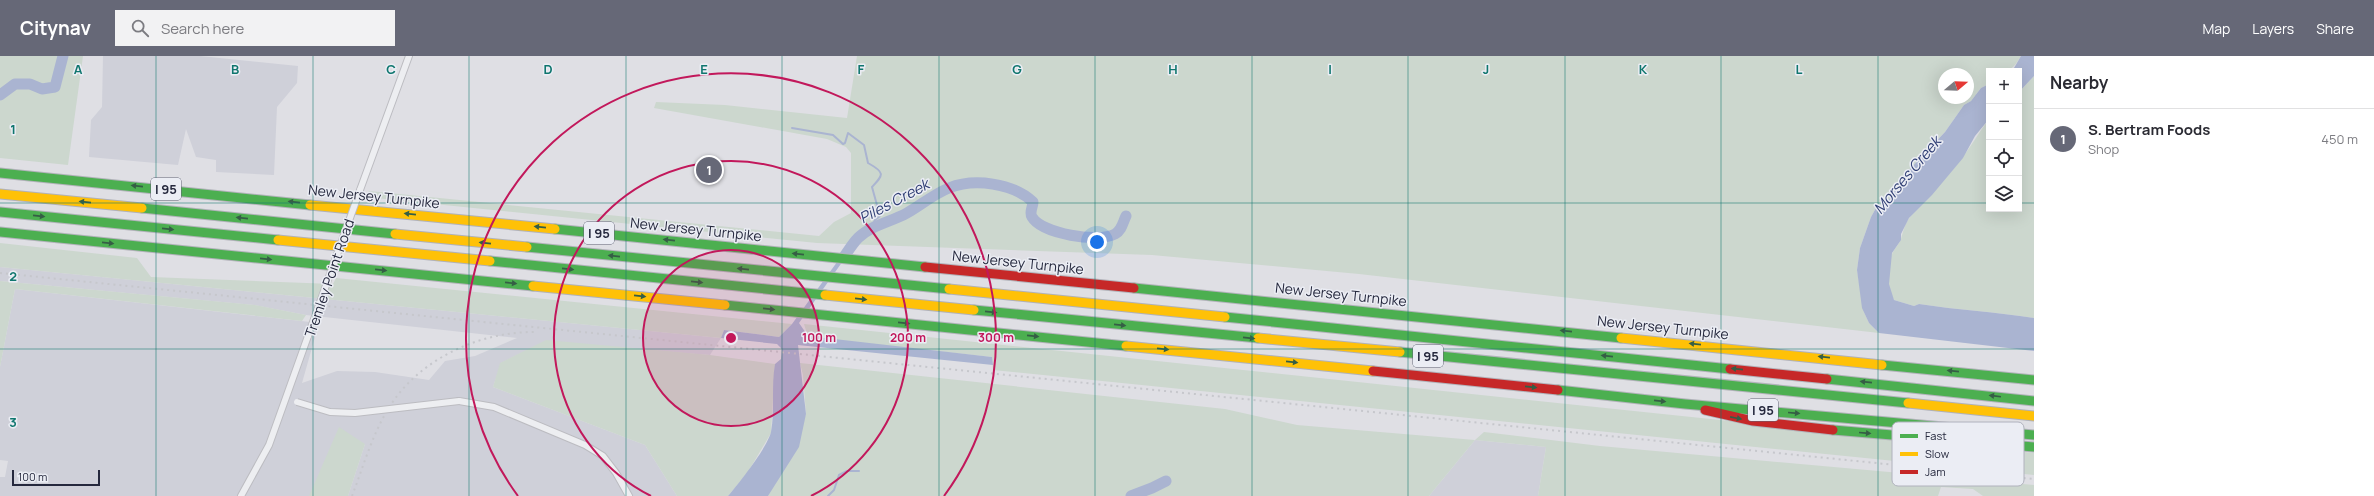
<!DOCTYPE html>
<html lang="en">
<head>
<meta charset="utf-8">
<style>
	:root { --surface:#fff; --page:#f2f2f3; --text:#2b2b33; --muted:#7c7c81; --line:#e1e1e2; --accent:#666877 }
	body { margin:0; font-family:Manrope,sans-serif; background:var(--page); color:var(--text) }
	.controls { position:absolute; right:12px; top:12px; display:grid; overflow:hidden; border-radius:0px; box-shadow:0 4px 16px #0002 }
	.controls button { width:36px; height:36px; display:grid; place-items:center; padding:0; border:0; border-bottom:1px solid var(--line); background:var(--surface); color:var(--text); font:20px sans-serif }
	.compass { position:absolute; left:1938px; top:12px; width:36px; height:36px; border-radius:50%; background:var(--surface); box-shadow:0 4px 16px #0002; rotate:71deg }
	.scale { position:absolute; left:12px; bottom:10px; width:88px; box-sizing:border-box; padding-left:4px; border:2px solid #25283d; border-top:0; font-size:11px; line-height:14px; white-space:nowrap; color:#25283d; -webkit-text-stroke:3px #ebedf4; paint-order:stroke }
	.you { position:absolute; left:1097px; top:186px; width:14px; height:14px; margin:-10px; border:3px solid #fff; border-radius:50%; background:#1a73e8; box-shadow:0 0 0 6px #1a73e833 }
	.badge { display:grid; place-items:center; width:26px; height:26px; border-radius:50%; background:var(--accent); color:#fff; font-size:13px; font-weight:700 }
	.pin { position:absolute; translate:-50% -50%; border:2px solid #fff; box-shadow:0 1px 4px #0006 }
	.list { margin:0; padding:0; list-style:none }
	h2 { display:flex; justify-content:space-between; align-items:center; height:52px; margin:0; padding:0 16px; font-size:17px }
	h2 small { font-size:13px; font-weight:400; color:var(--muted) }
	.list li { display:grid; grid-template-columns:26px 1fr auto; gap:12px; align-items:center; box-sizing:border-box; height:60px; padding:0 16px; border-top:1px solid var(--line) }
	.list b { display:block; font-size:15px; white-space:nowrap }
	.list p { margin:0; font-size:13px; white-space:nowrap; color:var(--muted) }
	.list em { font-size:13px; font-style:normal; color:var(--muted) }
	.icon { flex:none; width:22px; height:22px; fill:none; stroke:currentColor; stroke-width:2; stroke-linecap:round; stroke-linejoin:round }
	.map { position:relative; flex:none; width:2034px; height:440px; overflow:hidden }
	header { display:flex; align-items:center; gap:24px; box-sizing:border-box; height:56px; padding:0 20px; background:var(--accent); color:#fff }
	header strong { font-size:19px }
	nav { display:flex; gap:22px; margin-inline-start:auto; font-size:14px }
	.search { width:280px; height:36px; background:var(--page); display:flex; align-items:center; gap:10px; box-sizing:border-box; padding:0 14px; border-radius:0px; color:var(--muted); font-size:15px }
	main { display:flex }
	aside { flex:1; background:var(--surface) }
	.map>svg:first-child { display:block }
	.built { fill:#cfd0d9 }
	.green { fill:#ccd7ce; fill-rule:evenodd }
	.water { fill:#aab4d1 }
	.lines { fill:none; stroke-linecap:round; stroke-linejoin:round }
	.stream { stroke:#aab4d1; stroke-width:2 }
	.river { stroke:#aab4d1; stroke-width:11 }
	.street-casing { stroke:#bcbcc1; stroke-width:8 }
	.fast-casing { stroke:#b1b2b9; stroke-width:11 }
	.slow-casing { stroke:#b1b2b9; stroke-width:11 }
	.jam-casing { stroke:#b1b2b9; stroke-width:11 }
	.street { stroke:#edeef1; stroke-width:6 }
	.fast { stroke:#4caf50; stroke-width:9 }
	.slow { stroke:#ffc107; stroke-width:9 }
	.jam { stroke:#c62828; stroke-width:9 }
	.rail { stroke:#c6c7cc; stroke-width:2; stroke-dasharray:2 4; stroke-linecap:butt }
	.street-bridge-casing { stroke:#bcbcc1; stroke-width:8; stroke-linecap:butt }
	.street-bridge { stroke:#edeef1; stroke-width:6 }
	.oneway { fill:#355e45 }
	.grid { fill:none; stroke:#0f766e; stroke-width:1; stroke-opacity:0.55 }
	.ring { fill:none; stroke:#c2185b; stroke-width:2 }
	.labels { text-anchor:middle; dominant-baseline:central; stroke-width:3; stroke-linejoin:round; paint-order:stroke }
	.shield { fill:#ebedf4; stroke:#606374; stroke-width:1 }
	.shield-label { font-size:13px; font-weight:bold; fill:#25283d }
	.street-label { font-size:14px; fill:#25283d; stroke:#ebedf4 }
	.water-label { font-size:15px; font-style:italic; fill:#2e3d73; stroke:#ebedf4 }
	.key { fill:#ebedf4; stroke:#b0b2bd; stroke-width:1 }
	.key-label { font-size:11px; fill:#25283d }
	.grid-label { font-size:13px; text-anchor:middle; font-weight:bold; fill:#0f766e; stroke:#ebedf4; stroke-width:3; stroke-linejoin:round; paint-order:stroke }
	.centre { fill:#c2185b; stroke:#ebedf4; stroke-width:2 }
	.ring-label { font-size:12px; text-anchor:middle; font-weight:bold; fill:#c2185b; stroke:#ebedf4; stroke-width:3; stroke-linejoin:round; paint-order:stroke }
</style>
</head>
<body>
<header>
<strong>Citynav</strong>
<div class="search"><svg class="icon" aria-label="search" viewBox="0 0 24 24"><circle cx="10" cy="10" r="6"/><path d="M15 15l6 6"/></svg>Search here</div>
<nav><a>Map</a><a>Layers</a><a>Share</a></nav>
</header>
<main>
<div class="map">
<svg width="2034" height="440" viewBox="0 0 2034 440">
	<rect width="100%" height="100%" fill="#dfdfe4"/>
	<path class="built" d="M 103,0 L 200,0 L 298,10 L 297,27 L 277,51 L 274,119 L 216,116 L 216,104 L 196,101 L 186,73 L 178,109 L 89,101 L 91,64 L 102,51 Z
		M 0,211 L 721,282 L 710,299 L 640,294 L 521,297 L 501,307 L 493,331 L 645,389 L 677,440 L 348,440 L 365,388 L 309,440 L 0,440 L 0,421 L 5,421 L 8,405 L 0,404 L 0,311 L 15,233 L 319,267 L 302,327 L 337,315 L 375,316 L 429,324 L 445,305 L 475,300 L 517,282 L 306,259 L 254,249 L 0,225 Z
		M 1475,384 L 1546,391 L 1538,440 L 1429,440 Z"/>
	<path class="green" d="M 0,0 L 83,0 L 68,109 L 0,102 Z
		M 857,0 L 2021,0 C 2011,17 2008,15 1989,15 L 1989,28 L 1981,32 L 1971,45 L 1964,49 L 1945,76 L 1909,114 L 1886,148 L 1876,152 L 1871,161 L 1860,192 L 1857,214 L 1864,256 L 1869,267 L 1879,277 L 1359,218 L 1152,199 L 817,187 L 366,141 L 369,135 L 819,180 L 834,166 L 851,157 L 851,97 L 846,91 L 827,83 L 654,52 L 656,46 L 725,49 L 847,62 ZM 1944,18 L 1968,18 L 1968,42 L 1944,42 Z
		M 2034,20 L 2034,262 C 1997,256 1958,254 1919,248 L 1914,250 L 1894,244 C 1887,231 1885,210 1893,196 C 1895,192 1899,188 1901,183 C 1903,176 1905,167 1910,161 C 1927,141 1946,124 1961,103 C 1971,91 1979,76 1989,63 L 1989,153 L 2019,153 L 2019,36 Z
		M 0,187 L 137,202 L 151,221 L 333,228 L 336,222 L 792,268 L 779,281 L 724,274 L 721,282 L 0,211 Z
		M 0,225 L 255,249 L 306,259 L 302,265 L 15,233 L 0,311 Z
		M 804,268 L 2034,397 L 2034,419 L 993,314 L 992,301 L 808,281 Z
		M 546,284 L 710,299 L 775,308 L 771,377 L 748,416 L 728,440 L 677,440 L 645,389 L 493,331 L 500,307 Z
		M 800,307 L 1225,353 L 1297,369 L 1475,384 L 1484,376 L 1600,390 L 2034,429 L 2034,440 L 1983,440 L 1973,433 L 1941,431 L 1938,440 L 1538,440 L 1546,391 L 1475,384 L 1429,440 L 768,440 L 806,358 L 803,319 Z
		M 339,371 L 365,388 L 348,440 L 309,440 Z"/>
	<path class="water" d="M 2021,0 L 2034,0 L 2034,20 L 2019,36 L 2019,15 L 2008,15 L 2014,12 Z
		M 1989,28 L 1989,63 L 1975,80 L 1963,102 L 1932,139 L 1909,162 L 1901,178 L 1901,184 L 1892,197 L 1889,228 L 1894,244 L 1914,250 L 1919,248 C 1958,254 1997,256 2034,262 L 2034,295 L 1879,277 L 1869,267 L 1862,252 L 1857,214 L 1860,192 L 1871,161 L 1876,152 L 1886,148 L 1909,114 L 1945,76 L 1964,49 L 1971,45 L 1981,32 Z
		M 857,190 L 850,195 L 799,267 L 808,280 L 992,301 L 993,309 L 798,289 L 806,358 L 799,391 L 768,440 L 728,440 C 739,427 767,392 771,376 C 775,354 771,331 775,308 L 781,303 L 782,293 L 777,288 L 721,282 L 724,274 L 779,281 L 792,268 L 848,191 Z"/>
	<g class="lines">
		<path class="stream" d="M 792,72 L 833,79 L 843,88 L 845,87 L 848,77 L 864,89 L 868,107 C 886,117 883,119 872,131 L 880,160 L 875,164 L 871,173
			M 828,440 L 834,434 L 839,419 L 847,415 L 859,415"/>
		<path class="river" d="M 0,39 L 15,28 L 30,28 L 42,33 L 55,31 L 63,0
			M 844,201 C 848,195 853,187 858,182 C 871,169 891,166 907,157 C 921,149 934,138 949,132 C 974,122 1013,127 1033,146 C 1033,151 1029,156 1032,161 C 1042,178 1098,187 1115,178 C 1122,174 1123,166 1126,160
			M 1131,440 L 1152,432 L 1166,425"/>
		<defs>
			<path id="street" d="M 360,134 L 409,0
				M 459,345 L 494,351 L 585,389 L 603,400 L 616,417 L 629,440
				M 241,440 L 269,389 L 308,280"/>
			<path id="fast" d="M 0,117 L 310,149
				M 142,152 L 395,178
				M 0,156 L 278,184
				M 555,173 L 925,211
				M 0,176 L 533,230
				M 527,191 L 949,233
				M 490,205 L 825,239
				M 1134,232 L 1621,282
				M 725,249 L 1126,290
				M 974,254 L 1258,282
				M 1225,261 L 1730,313
				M 1400,296 L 1908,347
				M 1882,309 L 2034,324
				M 1827,323 L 2034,345
				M 1558,334 L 1685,348 L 2034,379
				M 1833,374 L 2034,391"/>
			<path id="slow" d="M 0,138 L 142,152
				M 310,149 L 555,173
				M 395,178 L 527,191
				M 278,184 L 490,205
				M 533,230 L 725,249
				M 949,233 L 1225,261
				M 825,239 L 974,254
				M 1258,282 L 1400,296
				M 1621,282 L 1882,309
				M 1126,290 L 1373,315
				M 1908,347 L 2034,360"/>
			<path id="jam" d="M 925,211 L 1134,232
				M 1730,313 L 1827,323
				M 1373,315 L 1558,334
				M 1705,354 L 1753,365 L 1833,374"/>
		</defs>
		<use href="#street" class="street-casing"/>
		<use href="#fast" class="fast-casing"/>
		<use href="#slow" class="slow-casing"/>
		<use href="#jam" class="jam-casing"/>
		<use href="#street" class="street"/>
		<use href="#fast" class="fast"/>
		<use href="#slow" class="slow"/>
		<use href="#jam" class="jam"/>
		<path class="rail" d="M 0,217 L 2034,423
			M 352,440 C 364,409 373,375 392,347 C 423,301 482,275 537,276"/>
		<defs>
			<path id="street-bridge" d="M 308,280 L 360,134
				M 297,346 L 330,356 L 355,357 L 459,345"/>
		</defs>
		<use href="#street-bridge" class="street-bridge-casing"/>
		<use href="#street-bridge" class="street-bridge"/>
	</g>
	<defs><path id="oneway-solid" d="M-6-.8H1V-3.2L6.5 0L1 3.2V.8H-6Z"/></defs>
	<g class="oneway">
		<use href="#oneway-solid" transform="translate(137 130) rotate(-174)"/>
		<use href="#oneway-solid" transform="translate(85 146) rotate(-174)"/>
		<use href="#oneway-solid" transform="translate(294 146) rotate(-174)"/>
		<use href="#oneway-solid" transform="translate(410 158) rotate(-174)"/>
		<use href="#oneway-solid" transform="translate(39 160) rotate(6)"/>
		<use href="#oneway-solid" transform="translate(242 162) rotate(-174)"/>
		<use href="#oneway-solid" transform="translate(540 171) rotate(-174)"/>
		<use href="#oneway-solid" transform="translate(168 173) rotate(6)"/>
		<use href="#oneway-solid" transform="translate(669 184) rotate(-174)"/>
		<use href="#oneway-solid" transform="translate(108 187) rotate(6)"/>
		<use href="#oneway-solid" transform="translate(485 187) rotate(-174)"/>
		<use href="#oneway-solid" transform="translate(798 198) rotate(-174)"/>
		<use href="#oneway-solid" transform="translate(614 200) rotate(-174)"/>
		<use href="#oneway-solid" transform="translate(266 203) rotate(6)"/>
		<use href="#oneway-solid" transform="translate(568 213) rotate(6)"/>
		<use href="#oneway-solid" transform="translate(743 213) rotate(-174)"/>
		<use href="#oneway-solid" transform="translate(381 214) rotate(6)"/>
		<use href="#oneway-solid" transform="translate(697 226) rotate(6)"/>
		<use href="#oneway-solid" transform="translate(511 227) rotate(6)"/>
		<use href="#oneway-solid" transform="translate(640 240) rotate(6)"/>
		<use href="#oneway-solid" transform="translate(861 243) rotate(6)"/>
		<use href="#oneway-solid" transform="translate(769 253) rotate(6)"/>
		<use href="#oneway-solid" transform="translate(991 256) rotate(6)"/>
		<use href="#oneway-solid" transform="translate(904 267) rotate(6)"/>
		<use href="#oneway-solid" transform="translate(1120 269) rotate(6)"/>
		<use href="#oneway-solid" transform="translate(1566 275) rotate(-174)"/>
		<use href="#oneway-solid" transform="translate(1033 280) rotate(6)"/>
		<use href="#oneway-solid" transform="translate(1249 282) rotate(6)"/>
		<use href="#oneway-solid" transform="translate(1695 288) rotate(-174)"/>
		<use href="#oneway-solid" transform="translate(1163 293) rotate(6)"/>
		<use href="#oneway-solid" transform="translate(1607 300) rotate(-174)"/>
		<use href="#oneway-solid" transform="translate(1824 301) rotate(-174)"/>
		<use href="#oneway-solid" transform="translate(1292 306) rotate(6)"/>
		<use href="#oneway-solid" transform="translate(1737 313) rotate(-174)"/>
		<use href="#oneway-solid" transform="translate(1953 315) rotate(-174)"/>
		<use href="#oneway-solid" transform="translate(1866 326) rotate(-174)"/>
		<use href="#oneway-solid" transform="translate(1531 331) rotate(6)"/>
		<use href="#oneway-solid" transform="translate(1995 340) rotate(-173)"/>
		<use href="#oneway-solid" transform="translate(1660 345) rotate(6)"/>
		<use href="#oneway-solid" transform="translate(1794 357) rotate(5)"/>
		<use href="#oneway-solid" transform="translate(1736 362) rotate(11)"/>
		<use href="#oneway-solid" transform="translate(1865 377) rotate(5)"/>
	</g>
	<path class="grid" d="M 156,0 L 156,440M 313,0 L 313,440M 469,0 L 469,440M 626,0 L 626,440M 782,0 L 782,440M 939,0 L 939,440M 1095,0 L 1095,440M 1252,0 L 1252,440M 1408,0 L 1408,440M 1565,0 L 1565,440M 1721,0 L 1721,440M 1878,0 L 1878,440M 0,147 L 1989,147M 2019,147 L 2034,147M 0,293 L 2034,293"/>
	<circle cx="731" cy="282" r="88" fill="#c2185b" fill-opacity=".12"/>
	<g class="ring">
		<circle cx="731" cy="282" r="88"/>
		<path d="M651 440A177 177 0 1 1 811 440"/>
		<path d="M518 440A265 265 0 1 1 944 440"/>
	</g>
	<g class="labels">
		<g class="shield">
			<rect x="151" y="122" width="30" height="22" rx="3"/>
			<rect x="584" y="166" width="30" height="22" rx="3"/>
			<rect x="1413" y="289" width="30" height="22" rx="3"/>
			<rect x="1748" y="343" width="30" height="22" rx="3"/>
		</g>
		<g class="shield-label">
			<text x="166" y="133">I 95</text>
			<text x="599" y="177">I 95</text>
			<text x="1428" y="300">I 95</text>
			<text x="1763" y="354">I 95</text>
		</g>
		<g class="street-label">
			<text transform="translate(374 140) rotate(6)">New Jersey Turnpike</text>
			<text transform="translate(696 173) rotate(6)">New Jersey Turnpike</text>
			<text transform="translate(1018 206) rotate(6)">New Jersey Turnpike</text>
			<text transform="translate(329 222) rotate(-71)">Tremley Point Road</text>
			<text transform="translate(1341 238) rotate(6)">New Jersey Turnpike</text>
			<text transform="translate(1663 271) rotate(6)">New Jersey Turnpike</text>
		</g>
		<g class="water-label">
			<text transform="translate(1907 119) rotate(-50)">Morses Creek</text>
			<text transform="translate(894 145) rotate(-28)">Piles Creek</text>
		</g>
	</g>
	<rect x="1892" y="366" width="132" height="64" rx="6" class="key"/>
	<rect x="1900" y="378" width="18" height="4" fill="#4caf50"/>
	<rect x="1900" y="396" width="18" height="4" fill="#ffc107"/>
	<rect x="1900" y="414" width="18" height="4" fill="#c62828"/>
	<g class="key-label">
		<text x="1925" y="384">Fast</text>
		<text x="1925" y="402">Slow</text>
		<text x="1925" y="420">Jam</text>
	</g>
	<g class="grid-label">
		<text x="78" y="18">A</text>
		<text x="235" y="18">B</text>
		<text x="391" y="18">C</text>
		<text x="548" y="18">D</text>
		<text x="704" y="18">E</text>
		<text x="861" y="18">F</text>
		<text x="1017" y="18">G</text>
		<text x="1173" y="18">H</text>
		<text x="1330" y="18">I</text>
		<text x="1486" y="18">J</text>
		<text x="1643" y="18">K</text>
		<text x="1799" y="18">L</text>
		<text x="13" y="78">1</text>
		<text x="13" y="225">2</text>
		<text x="13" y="371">3</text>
	</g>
	<circle cx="731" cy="282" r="6" class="centre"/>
	<g class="ring-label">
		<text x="819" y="286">100 m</text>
		<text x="908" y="286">200 m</text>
		<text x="996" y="286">300 m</text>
	</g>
</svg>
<div class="controls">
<button>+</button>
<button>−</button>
<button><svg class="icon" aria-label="locate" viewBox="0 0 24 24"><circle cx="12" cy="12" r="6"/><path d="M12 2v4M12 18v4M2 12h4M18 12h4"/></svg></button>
<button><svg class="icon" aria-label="layers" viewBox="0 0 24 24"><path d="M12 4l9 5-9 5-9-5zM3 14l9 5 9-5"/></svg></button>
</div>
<svg class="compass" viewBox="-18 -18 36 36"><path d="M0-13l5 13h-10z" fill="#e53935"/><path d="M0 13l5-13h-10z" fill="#7c7c81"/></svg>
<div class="scale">100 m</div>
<div class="you"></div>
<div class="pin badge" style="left:709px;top:114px">1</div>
</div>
<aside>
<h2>Nearby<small></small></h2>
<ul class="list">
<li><span class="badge">1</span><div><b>S. Bertram Foods</b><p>Shop</p></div><em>450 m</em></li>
</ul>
</aside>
</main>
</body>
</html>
